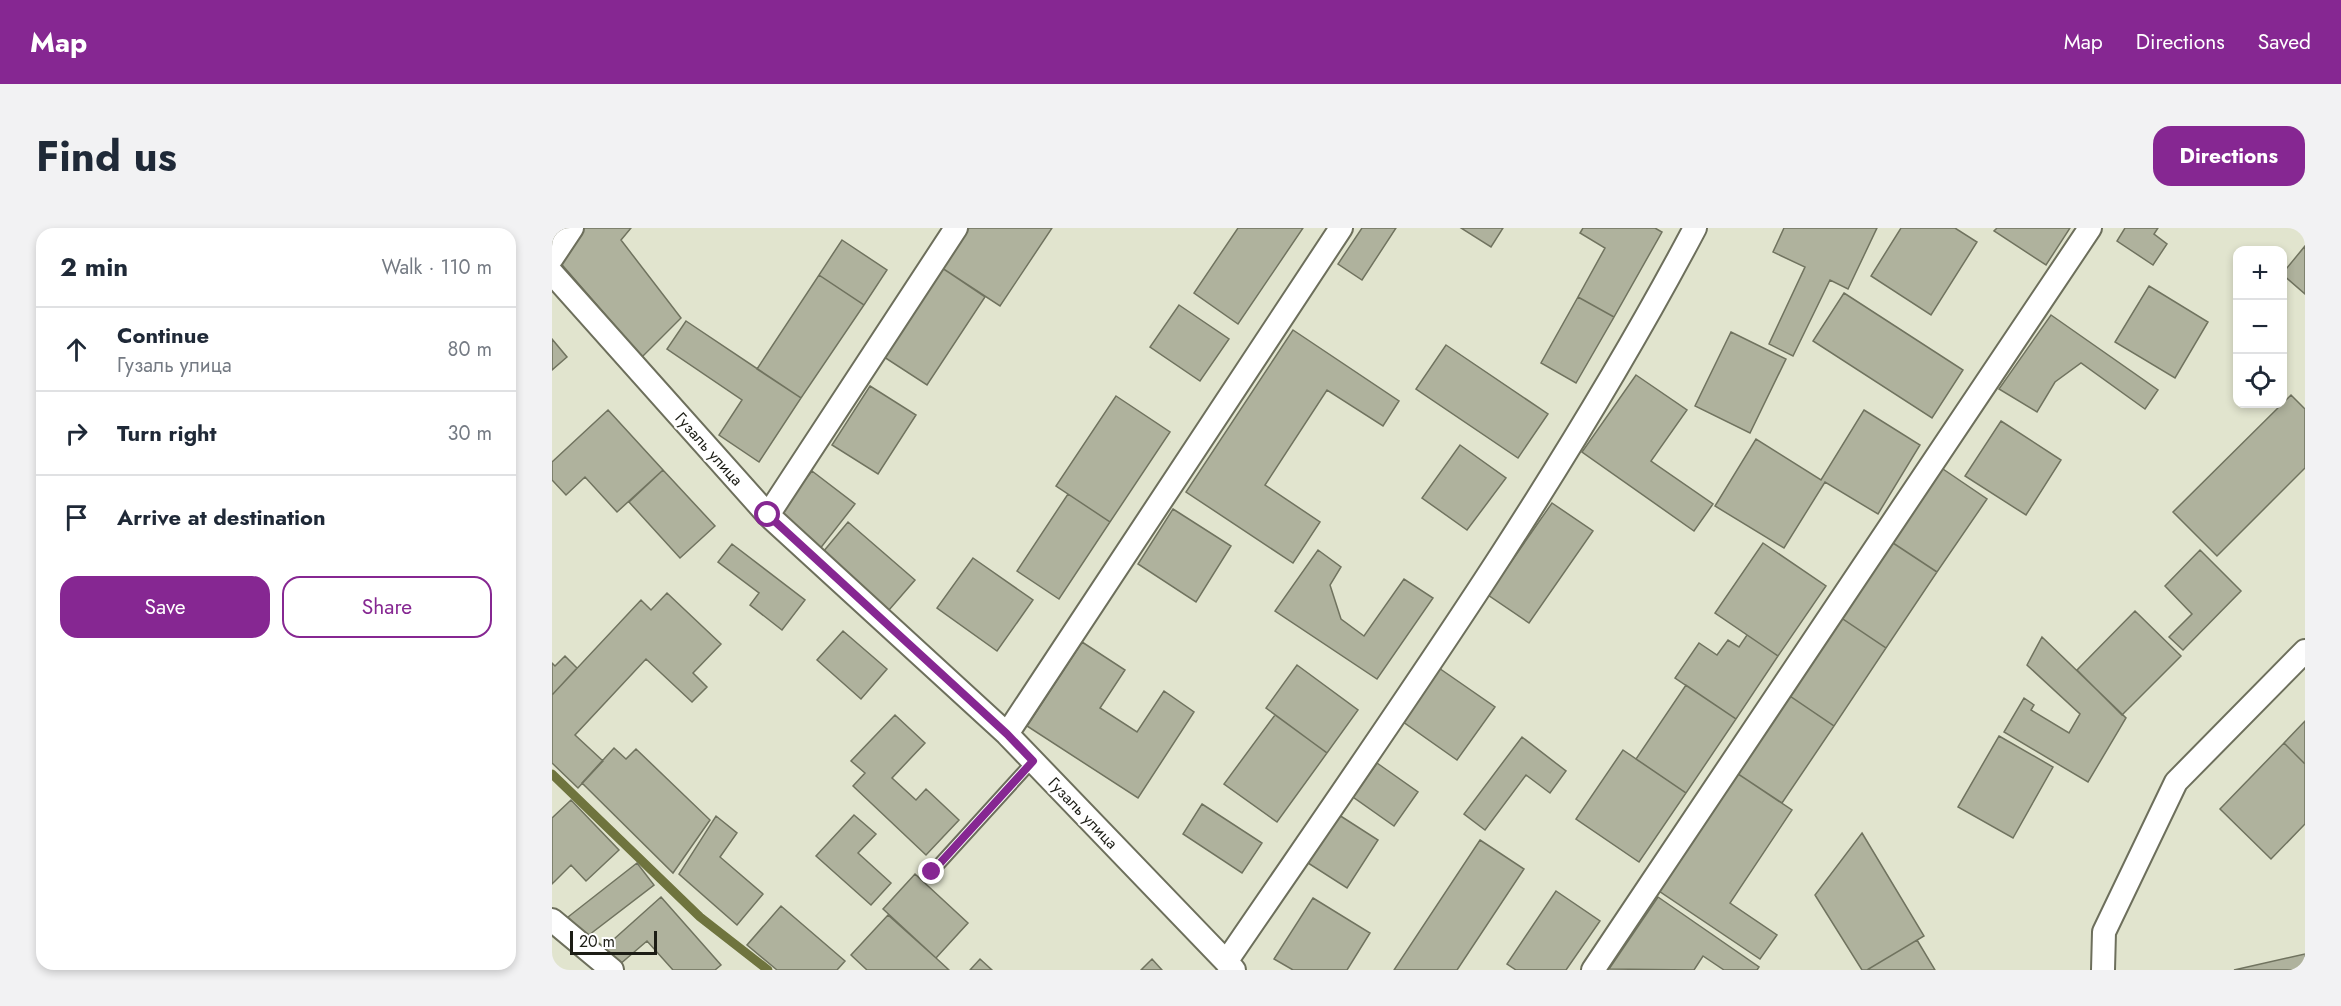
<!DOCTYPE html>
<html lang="en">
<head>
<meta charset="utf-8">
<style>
	:root { --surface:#fff; --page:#f2f2f3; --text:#1f2937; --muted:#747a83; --line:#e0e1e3; --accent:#862792 }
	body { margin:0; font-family:Jost,sans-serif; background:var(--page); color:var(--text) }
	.controls { position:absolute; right:18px; top:18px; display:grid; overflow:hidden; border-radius:12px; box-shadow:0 3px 9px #0003 }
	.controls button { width:54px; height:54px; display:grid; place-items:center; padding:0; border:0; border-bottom:2px solid var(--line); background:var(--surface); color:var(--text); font:30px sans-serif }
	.scale { position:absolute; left:18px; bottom:15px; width:87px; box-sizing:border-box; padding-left:6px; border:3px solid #1c1d15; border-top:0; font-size:16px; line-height:21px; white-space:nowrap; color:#1c1d15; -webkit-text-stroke:4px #fff; paint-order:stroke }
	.stop { position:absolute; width:18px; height:18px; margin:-14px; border:4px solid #862792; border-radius:50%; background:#fff }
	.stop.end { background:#862792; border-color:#fff; box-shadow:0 2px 6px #0008 }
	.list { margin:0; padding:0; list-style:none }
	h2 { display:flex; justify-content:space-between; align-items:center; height:78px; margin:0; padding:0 24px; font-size:26px }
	h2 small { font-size:20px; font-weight:400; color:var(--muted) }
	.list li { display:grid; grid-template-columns:39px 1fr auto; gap:18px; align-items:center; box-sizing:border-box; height:84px; padding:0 24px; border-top:2px solid var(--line) }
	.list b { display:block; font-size:22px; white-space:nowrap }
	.list p { margin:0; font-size:20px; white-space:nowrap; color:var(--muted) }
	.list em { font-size:20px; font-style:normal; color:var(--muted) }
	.actions { display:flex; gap:12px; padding:18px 24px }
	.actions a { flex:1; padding:14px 0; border:2px solid var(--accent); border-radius:18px; text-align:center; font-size:21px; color:var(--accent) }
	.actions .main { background:var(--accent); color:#fff }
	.icon { flex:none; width:33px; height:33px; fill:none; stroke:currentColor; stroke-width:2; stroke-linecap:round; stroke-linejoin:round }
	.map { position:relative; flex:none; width:1753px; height:742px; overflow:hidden; border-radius:18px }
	header { display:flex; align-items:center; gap:36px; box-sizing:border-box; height:84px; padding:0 30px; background:var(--accent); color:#fff }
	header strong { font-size:28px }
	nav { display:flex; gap:33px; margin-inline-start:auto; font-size:21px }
	.intro { display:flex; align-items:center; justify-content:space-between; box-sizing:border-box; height:144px; padding:0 36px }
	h1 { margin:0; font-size:42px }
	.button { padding:15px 27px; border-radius:18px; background:var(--accent); color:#fff; font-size:21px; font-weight:700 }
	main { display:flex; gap:36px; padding:0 36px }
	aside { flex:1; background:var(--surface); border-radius:18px; box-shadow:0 3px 9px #0003 }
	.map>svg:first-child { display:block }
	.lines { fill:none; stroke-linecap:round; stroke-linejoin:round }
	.stream { stroke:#6f743e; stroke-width:9 }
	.building { fill:#afb29d; stroke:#70735f; stroke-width:1.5 }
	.lane-casing { stroke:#6d6f5c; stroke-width:14 }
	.street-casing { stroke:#6d6f5c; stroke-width:26 }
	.lane { stroke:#fff; stroke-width:10 }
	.street { stroke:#fff; stroke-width:22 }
	.route { stroke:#862792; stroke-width:8 }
	.labels { text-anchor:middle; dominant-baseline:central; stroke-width:4.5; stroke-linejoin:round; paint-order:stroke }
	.street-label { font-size:16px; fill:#1c1d15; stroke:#fff }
</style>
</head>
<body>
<header>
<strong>Map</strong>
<nav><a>Map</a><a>Directions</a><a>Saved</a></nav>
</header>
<div class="intro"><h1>Find us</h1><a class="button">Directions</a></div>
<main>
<aside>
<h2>2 min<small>Walk · 110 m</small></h2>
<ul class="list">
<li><svg class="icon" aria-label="ahead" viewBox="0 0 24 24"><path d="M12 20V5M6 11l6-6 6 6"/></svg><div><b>Continue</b><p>Гузаль улица</p></div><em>80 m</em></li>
<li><svg class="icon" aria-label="right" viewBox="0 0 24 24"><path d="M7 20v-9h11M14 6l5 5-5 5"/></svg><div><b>Turn right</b></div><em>30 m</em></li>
<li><svg class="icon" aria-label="arrive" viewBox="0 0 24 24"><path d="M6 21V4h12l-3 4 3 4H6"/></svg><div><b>Arrive at destination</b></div></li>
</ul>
<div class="actions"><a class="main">Save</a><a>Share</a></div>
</aside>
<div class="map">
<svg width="1753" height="742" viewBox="0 0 1753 742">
	<rect width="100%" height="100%" fill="#e1e4ce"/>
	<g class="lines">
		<path class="stream" d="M 0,546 L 148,689 L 216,742"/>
	</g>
	<path class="building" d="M 26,0 L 79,0 L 69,12 L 129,90 L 90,129 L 5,31 Z
		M 417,0 L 500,0 L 448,78 L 390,40 Z
		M 686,0 L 751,0 L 686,96 L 642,65 Z
		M 810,0 L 844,0 L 810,52 L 786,36 Z
		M 909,0 L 951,0 L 939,19 Z
		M 1031,0 L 1103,0 L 1110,4 L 1062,89 L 1026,69 L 1053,20 L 1028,5 Z
		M 1232,0 L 1325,0 L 1296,61 L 1278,52 L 1241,128 L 1217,116 L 1253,39 L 1221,24 Z
		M 1349,0 L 1403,0 L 1425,14 L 1379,87 L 1319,48 Z
		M 1445,0 L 1518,0 L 1494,37 L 1442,3 Z
		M 1573,0 L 1606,0 L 1602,6 L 1615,16 L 1601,37 L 1565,13 Z
		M 290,12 L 335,42 L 312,77 L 267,47 Z
		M 1753,18 L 1753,66 L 1730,46 Z
		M 390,40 L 433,69 L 375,157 L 332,129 Z
		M 267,47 L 312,77 L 249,170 L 205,141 Z
		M 1597,58 L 1656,94 L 1623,150 L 1563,114 Z
		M 1292,65 L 1411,142 L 1380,190 L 1261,113 Z
		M 1026,69 L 1062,89 L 1024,155 L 989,135 Z
		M 627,77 L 677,111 L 648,153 L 598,119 Z
		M 1499,87 L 1606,162 L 1593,181 L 1529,135 L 1503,154 L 1485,184 L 1447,161 Z
		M 134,93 L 249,170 L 207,234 L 167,207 L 190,172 L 115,121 Z
		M 741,102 L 847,173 L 831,198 L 775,162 L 713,257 L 768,294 L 741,335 L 634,264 Z
		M 1179,104 L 1234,131 L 1198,205 L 1143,178 Z
		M 0,111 L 15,129 L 0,142 Z
		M 894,117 L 996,186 L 966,230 L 864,161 Z
		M 1084,147 L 1135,182 L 1099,233 L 1161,276 L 1142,303 L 1030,224 Z
		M 318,158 L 364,187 L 326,246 L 280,217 Z
		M 1739,167 L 1753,181 L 1753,240 L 1665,328 L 1621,284 Z
		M 564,168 L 618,204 L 558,294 L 504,258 Z
		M 56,182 L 111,242 L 65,284 L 33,249 L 14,267 L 0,252 L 0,234 Z
		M 1312,182 L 1368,217 L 1326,286 L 1273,254 L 1232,320 L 1163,278 L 1204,211 L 1269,252 Z
		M 1449,193 L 1509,232 L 1474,287 L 1413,248 Z
		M 908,217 L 954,250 L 915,302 L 870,270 Z
		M 1388,239 L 1435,271 L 1385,344 L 1338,313 Z
		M 111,242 L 163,298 L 128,330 L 77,274 Z
		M 260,243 L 303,276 L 267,322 L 224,289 Z
		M 516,266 L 558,294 L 507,371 L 465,343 Z
		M 1000,275 L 1041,303 L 977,395 L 936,367 Z
		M 621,281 L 679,318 L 644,374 L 586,336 Z
		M 296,294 L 363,352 L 337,382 L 271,324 Z
		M 1338,313 L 1385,344 L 1334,420 L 1288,389 Z
		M 1211,315 L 1274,358 L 1226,428 L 1163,385 Z
		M 180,316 L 253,372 L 230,402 L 198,377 L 207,365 L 166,334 Z
		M 766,322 L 789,339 L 778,357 L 789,391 L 812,408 L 852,351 L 881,370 L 825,451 L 723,383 Z
		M 1648,322 L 1689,363 L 1631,422 L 1617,409 L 1640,386 L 1613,358 Z
		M 421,330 L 481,372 L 445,423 L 385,380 Z
		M 115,365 L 169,416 L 141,445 L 155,459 L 140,474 L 94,431 L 23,507 L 51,533 L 26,560 L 0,535 L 0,467 L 89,372 L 99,382 Z
		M 1583,383 L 1629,428 L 1570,487 L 1525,442 Z
		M 1288,389 L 1334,420 L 1282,498 L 1235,466 Z
		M 291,403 L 335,441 L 309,471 L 265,432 Z
		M 1195,407 L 1226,428 L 1184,491 L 1123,450 L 1147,415 L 1165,427 L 1176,412 L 1187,419 Z
		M 1490,409 L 1574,490 L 1536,554 L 1452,504 L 1472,470 L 1482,477 L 1479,482 L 1517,505 L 1528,486 L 1475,437 Z
		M 530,414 L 573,442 L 548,480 L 585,504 L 612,463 L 642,484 L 586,570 L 475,498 Z
		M 13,428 L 25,440 L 0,467 L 0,435 L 3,438 Z
		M 745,437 L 806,482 L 775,525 L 714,480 Z
		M 884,438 L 943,479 L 905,532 L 847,491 Z
		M 1134,457 L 1184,491 L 1134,565 L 1084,531 Z
		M 1235,466 L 1282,498 L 1230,575 L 1183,544 Z
		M 343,487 L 373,515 L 340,550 L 364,572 L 374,561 L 407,592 L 374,627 L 301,558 L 313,545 L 299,533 Z
		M 723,487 L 775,525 L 725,594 L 672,556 Z
		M 1753,493 L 1753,536 L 1732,515 Z
		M 1447,508 L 1501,539 L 1461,610 L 1406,579 Z
		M 970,509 L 1014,543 L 998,565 L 974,547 L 933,602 L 912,586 Z
		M 1732,515 L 1753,536 L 1753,596 L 1719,631 L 1668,581 Z
		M 62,520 L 74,531 L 84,521 L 158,592 L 121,645 L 30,555 Z
		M 1071,522 L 1134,565 L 1087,634 L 1024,591 Z
		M 825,535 L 866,564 L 842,598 L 801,569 Z
		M 1183,544 L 1240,582 L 1178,675 L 1225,707 L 1208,731 L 1104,661 Z
		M 19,572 L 67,622 L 34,653 L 19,637 L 0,656 L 0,590 Z
		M 650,576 L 710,615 L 690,645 L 631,606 Z
		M 302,587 L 324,606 L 306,625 L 339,655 L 319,677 L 264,628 Z
		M 787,587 L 826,612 L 795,660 L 756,635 Z
		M 164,588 L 185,605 L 168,629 L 211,666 L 185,697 L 127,646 Z
		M 1310,605 L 1372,708 L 1315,742 L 1310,742 L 1263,667 Z
		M 928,612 L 972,641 L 905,742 L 842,742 Z
		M 85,635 L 102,657 L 33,710 L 16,689 Z
		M 363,646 L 416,695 L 384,730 L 331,681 Z
		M 1004,663 L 1048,693 L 1014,742 L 964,742 L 955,736 Z
		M 109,669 L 169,737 L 163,742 L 121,742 L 95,713 L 67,737 L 52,720 Z
		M 1106,669 L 1207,739 L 1205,742 L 1172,742 L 1151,728 L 1142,742 L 1057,741 Z
		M 761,670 L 818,705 L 795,742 L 741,742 L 722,731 Z
		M 229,678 L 293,733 L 285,742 L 225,742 L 195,717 Z
		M 336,687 L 384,730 L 397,742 L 315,742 L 299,727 Z
		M 1365,712 L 1383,742 L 1315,742 Z
		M 1753,726 L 1753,742 L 1682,742 Z
		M 428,731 L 440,742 L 418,742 Z
		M 600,731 L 610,742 L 589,742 Z"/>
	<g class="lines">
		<defs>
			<path id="lane" d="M 380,644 L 481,533"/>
			<path id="street" d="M 0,30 L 20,0
				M 0,45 L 216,287 L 455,506 L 682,742
				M 216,287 L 404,0
				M 455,506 L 789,0
				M 0,692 L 60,742
				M 674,734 C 838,494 1007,257 1143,0
				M 1041,742 L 1538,0
				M 1551,742 L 1552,704 L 1624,554 L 1753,423"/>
		</defs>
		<use href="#lane" class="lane-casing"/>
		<use href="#street" class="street-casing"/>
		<use href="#lane" class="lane"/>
		<use href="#street" class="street"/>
	</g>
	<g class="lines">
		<path class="route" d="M 216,287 L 455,506 L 481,533 L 380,644"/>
	</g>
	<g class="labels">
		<g class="street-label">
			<text transform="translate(157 221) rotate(48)">Гузаль улица</text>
			<text transform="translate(531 585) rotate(46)">Гузаль улица</text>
		</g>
	</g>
</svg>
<div class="controls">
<button>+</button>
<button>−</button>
<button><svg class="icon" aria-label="locate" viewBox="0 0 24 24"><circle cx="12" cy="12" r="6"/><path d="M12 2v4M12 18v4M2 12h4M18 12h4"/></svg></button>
</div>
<div class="scale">20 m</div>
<div class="stop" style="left:216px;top:287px"></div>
<div class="stop end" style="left:380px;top:644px"></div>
</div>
</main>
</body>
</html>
